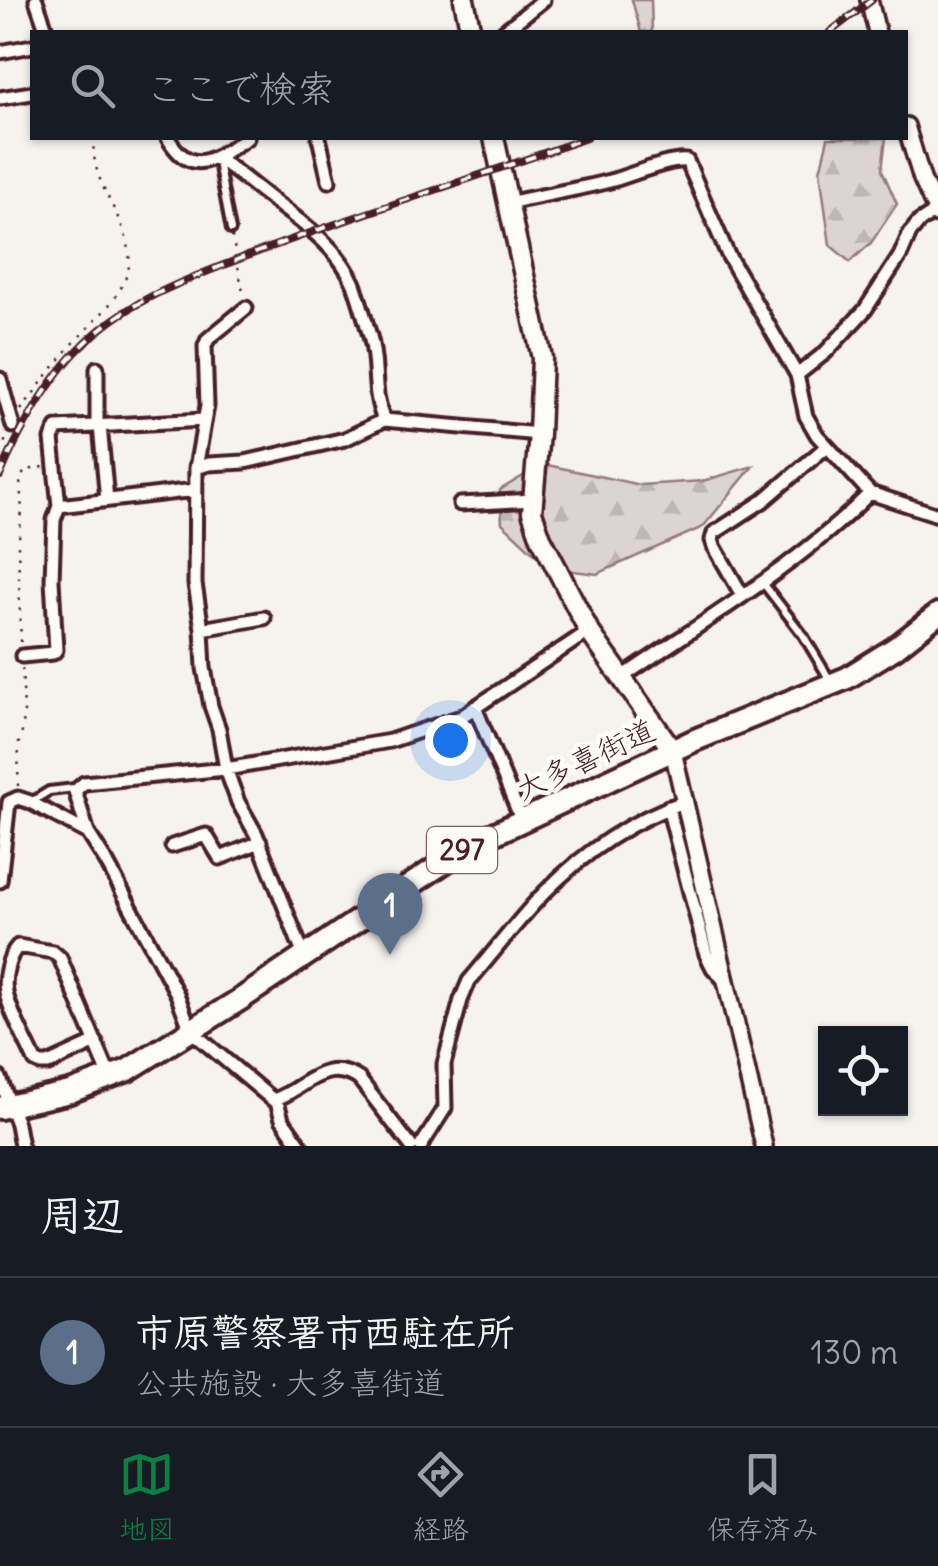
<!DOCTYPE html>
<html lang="ja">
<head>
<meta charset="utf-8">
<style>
	:root { --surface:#171b24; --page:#20242c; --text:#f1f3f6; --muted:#9ea1a6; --line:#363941; --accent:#0b8043 }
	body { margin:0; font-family:Delius,"Klee One",sans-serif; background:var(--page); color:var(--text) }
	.controls { position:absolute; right:30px; bottom:30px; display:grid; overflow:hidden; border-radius:0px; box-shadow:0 2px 8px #0004 }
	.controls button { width:90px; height:90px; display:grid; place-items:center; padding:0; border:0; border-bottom:2px solid var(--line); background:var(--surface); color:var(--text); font:50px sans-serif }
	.you { position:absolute; left:450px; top:740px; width:35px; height:35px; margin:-25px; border:8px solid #fff; border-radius:50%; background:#1a73e8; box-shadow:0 0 0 15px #1a73e833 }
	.badge { display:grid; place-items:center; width:65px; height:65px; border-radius:50%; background:var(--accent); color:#fff; font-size:32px; font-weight:700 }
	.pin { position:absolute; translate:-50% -82px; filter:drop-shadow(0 2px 5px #0008) }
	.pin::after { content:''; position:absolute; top:52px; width:35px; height:30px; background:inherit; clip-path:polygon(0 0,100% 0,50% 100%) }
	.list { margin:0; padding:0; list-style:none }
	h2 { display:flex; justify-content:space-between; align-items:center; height:130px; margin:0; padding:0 40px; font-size:42px }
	h2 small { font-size:32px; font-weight:400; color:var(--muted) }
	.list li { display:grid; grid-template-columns:65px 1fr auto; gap:30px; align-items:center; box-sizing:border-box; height:150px; padding:0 40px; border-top:2px solid var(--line) }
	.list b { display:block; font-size:38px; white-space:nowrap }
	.list p { margin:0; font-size:32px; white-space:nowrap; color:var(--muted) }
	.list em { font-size:32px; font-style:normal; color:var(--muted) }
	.icon { flex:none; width:55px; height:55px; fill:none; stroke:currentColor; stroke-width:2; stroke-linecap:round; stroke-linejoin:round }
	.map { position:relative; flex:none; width:938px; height:1146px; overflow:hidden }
	.search { position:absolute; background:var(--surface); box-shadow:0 2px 8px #0004; left:30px; right:30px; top:30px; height:110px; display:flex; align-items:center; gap:25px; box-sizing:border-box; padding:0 35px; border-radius:0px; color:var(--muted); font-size:38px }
	.sheet { height:280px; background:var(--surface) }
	nav { display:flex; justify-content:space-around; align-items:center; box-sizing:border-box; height:140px; border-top:2px solid var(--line); background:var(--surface); font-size:28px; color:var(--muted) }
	nav a { display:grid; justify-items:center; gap:5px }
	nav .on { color:var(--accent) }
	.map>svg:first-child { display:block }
	.forest { fill:url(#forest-firs); stroke:#937a7e; stroke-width:2.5 }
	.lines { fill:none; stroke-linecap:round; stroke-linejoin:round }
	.service-casing { stroke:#4a1f2b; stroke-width:14 }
	.minor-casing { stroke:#4a1f2b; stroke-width:19 }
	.tertiary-casing { stroke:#4a1f2b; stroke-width:22 }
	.secondary-casing { stroke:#4a1f2b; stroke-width:25 }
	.trunk-casing { stroke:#4a1f2b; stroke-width:28 }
	.path { stroke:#4a1f2b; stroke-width:2.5; stroke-dasharray:2.5 8; stroke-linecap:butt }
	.service { stroke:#fdfcf7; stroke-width:6 }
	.minor { stroke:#fdfcf7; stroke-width:11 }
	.tertiary { stroke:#fdfcf7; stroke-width:15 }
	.secondary { stroke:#fdfcf7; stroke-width:18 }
	.trunk { stroke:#fdfcf7; stroke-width:20 }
	.rail-casing { stroke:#4a1f2b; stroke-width:8 }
	.rail { stroke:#fdfcf7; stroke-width:4; stroke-dasharray:11; stroke-linecap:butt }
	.labels { text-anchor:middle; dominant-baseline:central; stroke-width:9; stroke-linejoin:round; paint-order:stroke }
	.shield { fill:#fdfcf7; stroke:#806168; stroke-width:2.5 }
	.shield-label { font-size:28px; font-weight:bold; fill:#4a1f2b }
	.street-label { font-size:30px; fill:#4a1f2b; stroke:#fdfcf7 }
</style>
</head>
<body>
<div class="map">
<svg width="938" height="1146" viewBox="0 0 938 1146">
	<defs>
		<pattern id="forest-firs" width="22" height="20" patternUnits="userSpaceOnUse" patternTransform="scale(2.5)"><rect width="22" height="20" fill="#dcd4d2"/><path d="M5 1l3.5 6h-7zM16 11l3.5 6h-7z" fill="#beb6b4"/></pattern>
	</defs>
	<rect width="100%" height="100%" fill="#f6f3ef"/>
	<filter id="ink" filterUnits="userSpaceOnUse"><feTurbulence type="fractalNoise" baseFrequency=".01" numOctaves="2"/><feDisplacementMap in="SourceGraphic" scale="20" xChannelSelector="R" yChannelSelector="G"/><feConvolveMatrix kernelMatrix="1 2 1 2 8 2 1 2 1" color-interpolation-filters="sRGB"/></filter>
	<g filter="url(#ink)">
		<path class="forest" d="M 632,0 L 651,0 L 652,32 L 641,32 Z
			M 828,138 L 886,138 L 882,170 L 897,204 L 871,243 L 850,262 L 830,245 L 820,171 Z
			M 543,464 L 640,485 L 703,481 L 753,466 L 703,527 L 597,574 L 550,568 L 502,523 L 500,490 Z"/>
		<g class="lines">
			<defs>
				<path id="service" d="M 218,162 L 231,230
					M 763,583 L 803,635 L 830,680
					M 31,802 L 49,791 L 75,788"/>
				<path id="minor" d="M 36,0 L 47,32
					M 503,32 L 543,0
					M 0,52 L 32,46
					M 0,98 L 32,93
					M 168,138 C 192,180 216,157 247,138
					M 319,138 L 329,181
					M 217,158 C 235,170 250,183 267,196 C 299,221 337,244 354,284 C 360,301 365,319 370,336 C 379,366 371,390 384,420
					M 508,203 C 542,195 576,190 610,181 C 629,176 671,158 687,161 L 728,255 L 797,375 L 806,416 L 817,435 L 870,493 L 938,515
					M 97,368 L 97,426
					M 797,375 L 826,352 L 865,310 L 900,256 L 910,233 L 919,222 L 936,211
					M 0,379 L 13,426
					M 100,426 L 107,500
					M 196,468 L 207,406 L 205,346 L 208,339 L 246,308
					M 460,504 L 533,500
					M 59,506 L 195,490
					M 742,595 L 714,546 L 712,540 L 714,533 L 763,501 L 826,447
					M 202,629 L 264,618
					M 22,656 L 53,653 L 56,650 L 52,580 L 54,520 L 59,506 L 52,439 L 57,428 L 204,420
					M 621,678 C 704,621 799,565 870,493
					M 475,707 L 522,821
					M 668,807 L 706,954 L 713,968 L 725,981
					M 172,846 L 206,835 L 220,858 L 260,842
					M 0,881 L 9,802 L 18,798 L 30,802 L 88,833
					M 304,956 L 256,834 L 238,802 L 226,769 L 219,729 L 211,706 L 204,668 L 202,629 L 195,584 L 196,468 L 209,464 L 245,462 L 345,439 L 384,420 L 539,434
					M 96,1042 L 48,1064 L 41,1064 L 35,1061 C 27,1042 9,1011 6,992 C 3,978 9,955 18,946 L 53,952 L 60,958 L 110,1077
					M 0,1078 L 17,1124 L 21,1146
					M 276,1099 L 282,1119 L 301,1146
					M 411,1146 L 359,1079 C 323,1056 303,1091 273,1100 L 191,1031 L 177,994 L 107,863 L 88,833 L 75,791 L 84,783 L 226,769 L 390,741 L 461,717 L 589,631
					M 421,1146 L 445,1108 L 444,1064 L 461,1000 L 469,981 C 494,952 518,920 544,893 C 584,852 632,820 686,801"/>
				<path id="tertiary" d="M 869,0 L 877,32
					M 906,126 L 922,179 L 938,215
					M 673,751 L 764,1146"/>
				<path id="secondary" d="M 464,0 L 471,32
					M 494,138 L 542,358 L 539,434 L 532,512 L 541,538 L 589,631 L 673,751"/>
				<path id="trunk" d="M 0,1108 L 70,1092 L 128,1070 L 241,999 L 470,845 L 695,740 L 847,678 L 895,648 L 938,614"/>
			</defs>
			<use href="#service" class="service-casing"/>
			<use href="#minor" class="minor-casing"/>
			<use href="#tertiary" class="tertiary-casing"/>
			<use href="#secondary" class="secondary-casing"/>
			<use href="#trunk" class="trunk-casing"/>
			<path class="path" d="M 232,236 L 244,297
				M 21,410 C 41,383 61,356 84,332 C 100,315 118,299 126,277 C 132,261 130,247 124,232 C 112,199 90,175 94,138
				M 0,452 L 8,435
				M 21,642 L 18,546 L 22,511 L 20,481 L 22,475 L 27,470 L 44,467
				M 18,786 L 19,742 L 23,729 L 24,711 L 22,665"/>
			<use href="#service" class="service"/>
			<use href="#minor" class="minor"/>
			<use href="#tertiary" class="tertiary"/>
			<use href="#secondary" class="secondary"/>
			<use href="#trunk" class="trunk"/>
			<defs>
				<path id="rail" d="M 830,32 L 872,0
					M 0,476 C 17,435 49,378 81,347 C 127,300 188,279 247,256 C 359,213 474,179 586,138"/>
			</defs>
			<use href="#rail" class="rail-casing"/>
			<use href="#rail" class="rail"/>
		</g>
	</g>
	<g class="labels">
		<rect class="shield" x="427" y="827" width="70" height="46" rx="8"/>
		<g class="shield-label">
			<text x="462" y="850">297</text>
		</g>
		<g class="street-label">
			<text transform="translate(585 759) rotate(-25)">大多喜街道</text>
		</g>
	</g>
</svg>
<div class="controls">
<button><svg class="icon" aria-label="locate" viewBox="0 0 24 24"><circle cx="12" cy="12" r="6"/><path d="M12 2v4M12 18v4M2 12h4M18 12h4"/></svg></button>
</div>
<div class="you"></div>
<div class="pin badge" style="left:390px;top:955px;background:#5c6f8a">1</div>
<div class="search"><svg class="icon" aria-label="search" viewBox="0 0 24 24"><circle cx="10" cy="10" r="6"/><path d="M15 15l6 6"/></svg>ここで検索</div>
</div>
<section class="sheet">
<h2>周辺<small></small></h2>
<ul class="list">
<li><span class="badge" style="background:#5c6f8a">1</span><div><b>市原警察署市西駐在所</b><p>公共施設 · 大多喜街道</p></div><em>130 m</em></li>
</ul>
</section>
<nav>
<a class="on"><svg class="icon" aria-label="map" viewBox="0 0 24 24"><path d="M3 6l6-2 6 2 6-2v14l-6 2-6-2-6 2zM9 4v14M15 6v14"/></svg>地図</a>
<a><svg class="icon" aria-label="directions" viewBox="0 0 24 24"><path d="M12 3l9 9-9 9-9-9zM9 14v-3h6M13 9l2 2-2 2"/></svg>経路</a>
<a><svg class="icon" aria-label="saved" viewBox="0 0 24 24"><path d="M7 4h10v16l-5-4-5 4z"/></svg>保存済み</a>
</nav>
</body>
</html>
